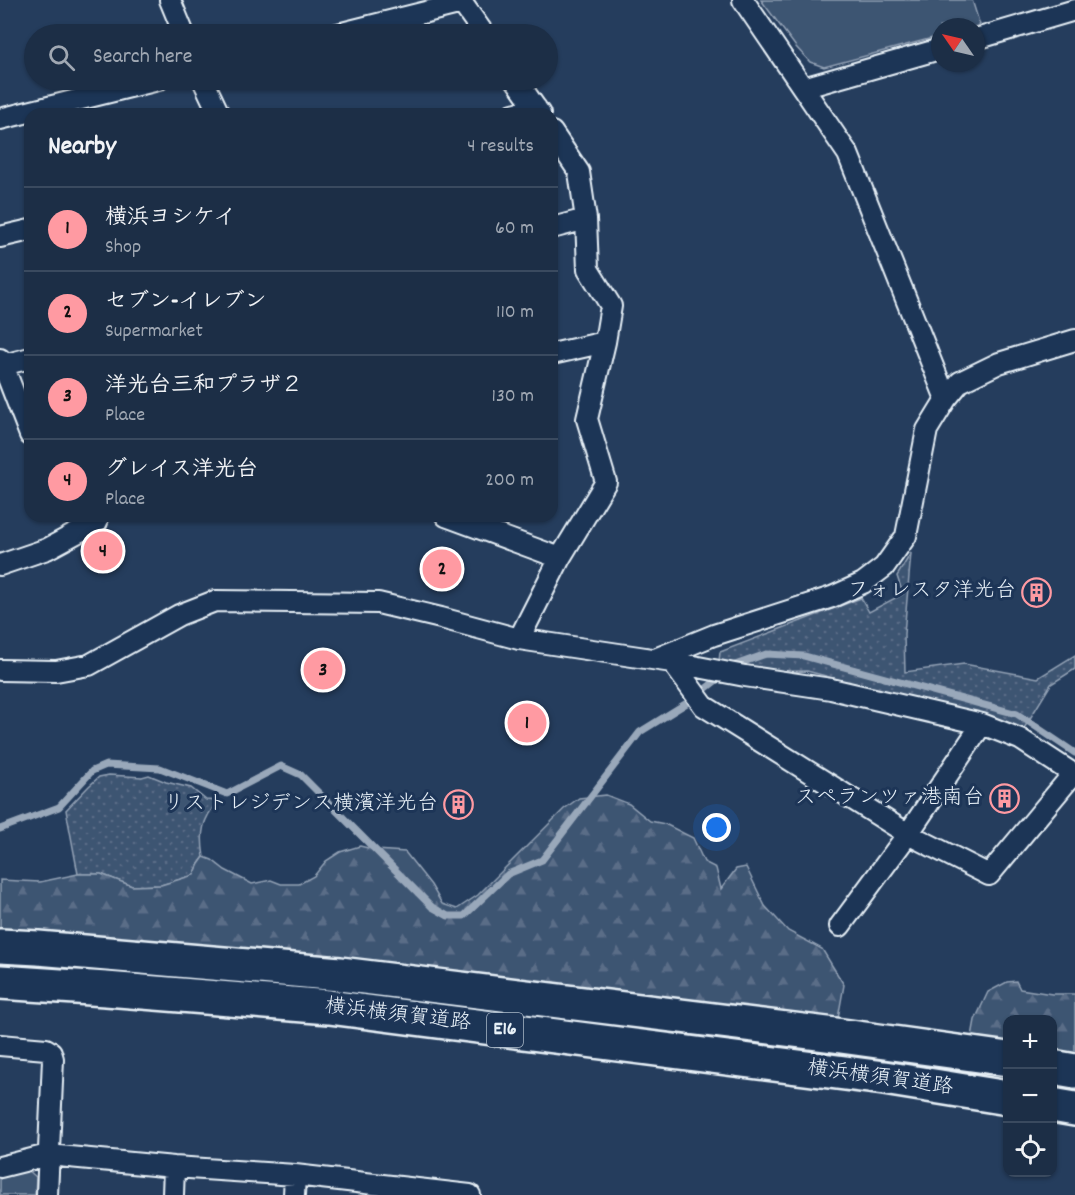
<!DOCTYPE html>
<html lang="en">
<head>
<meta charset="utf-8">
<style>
	:root { --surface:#1c2e46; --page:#293a51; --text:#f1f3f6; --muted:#a0a8b3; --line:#3a4a5f; --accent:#ff9aa2 }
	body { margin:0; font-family:Dekko,"Klee One",sans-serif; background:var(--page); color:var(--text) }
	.controls { position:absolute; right:18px; bottom:18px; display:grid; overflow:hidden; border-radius:12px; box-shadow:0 2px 4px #0004 }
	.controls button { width:54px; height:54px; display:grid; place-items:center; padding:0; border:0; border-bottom:2px solid var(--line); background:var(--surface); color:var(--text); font:30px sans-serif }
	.compass { position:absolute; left:931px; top:18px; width:54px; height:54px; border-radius:50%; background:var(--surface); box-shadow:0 2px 4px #0004; rotate:304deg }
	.you { position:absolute; left:717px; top:828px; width:21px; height:21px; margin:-15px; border:4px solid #fff; border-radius:50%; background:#1a73e8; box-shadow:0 0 0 9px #1a73e833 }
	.badge { display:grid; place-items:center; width:39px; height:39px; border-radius:50%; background:var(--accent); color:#111; font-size:20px; font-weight:700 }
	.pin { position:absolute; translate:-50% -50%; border:3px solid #fff; box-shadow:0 2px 6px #0006 }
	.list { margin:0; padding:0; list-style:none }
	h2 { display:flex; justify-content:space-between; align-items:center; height:78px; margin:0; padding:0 24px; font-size:26px }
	h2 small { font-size:20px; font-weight:400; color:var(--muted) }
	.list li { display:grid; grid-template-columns:39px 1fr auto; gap:18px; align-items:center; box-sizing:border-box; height:84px; padding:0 24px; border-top:2px solid var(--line) }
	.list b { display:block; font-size:22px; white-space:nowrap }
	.list p { margin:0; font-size:20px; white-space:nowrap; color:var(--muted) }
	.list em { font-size:20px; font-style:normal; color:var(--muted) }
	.icon { flex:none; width:33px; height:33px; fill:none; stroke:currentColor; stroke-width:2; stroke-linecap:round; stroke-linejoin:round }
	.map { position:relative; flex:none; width:1075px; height:1195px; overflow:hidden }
	.search { position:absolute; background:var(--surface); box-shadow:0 2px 4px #0004; left:24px; top:24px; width:534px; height:66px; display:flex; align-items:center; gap:15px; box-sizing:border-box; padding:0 21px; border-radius:33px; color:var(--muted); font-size:22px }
	.panel { position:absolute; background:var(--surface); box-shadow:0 2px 4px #0004; left:24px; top:108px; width:534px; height:414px; border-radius:18px }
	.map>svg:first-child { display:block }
	.grass { fill:url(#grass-dots); stroke:#93a2b5; stroke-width:1.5 }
	.forest { fill:url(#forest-firs); stroke:#93a2b5; stroke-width:1.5 }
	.park { fill:#3e5472; stroke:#93a2b5; stroke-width:1.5 }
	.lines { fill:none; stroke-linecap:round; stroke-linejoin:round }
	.stream { stroke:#99a8ba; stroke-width:7 }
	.street-casing { stroke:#e8f1f8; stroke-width:24 }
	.highway-casing { stroke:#e8f1f8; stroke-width:38 }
	.street { stroke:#1d3557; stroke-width:20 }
	.highway { stroke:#1d3557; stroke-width:33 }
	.labels { text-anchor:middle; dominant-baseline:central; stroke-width:6; stroke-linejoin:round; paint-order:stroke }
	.shield { fill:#1d3557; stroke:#abb9c8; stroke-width:1.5 }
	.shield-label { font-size:20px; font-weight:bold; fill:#e8f1f8 }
	.poi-label { font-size:21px; fill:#e8f1f8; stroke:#1d3557; text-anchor:end }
	.street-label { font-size:21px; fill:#e8f1f8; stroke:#1d3557 }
</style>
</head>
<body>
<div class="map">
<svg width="1075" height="1195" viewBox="0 0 1075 1195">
	<defs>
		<pattern id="grass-dots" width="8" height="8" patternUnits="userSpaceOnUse" patternTransform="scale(1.5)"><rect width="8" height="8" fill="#3e5472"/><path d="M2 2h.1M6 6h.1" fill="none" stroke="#5a6d87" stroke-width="1.8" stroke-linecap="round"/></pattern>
		<pattern id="forest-firs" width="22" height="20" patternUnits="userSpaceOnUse" patternTransform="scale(1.5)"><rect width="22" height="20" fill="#3e5472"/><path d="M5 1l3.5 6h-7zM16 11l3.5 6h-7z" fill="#5a6d87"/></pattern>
	</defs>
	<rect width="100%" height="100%" fill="#253d5d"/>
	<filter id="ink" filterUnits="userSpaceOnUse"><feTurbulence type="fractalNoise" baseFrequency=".0167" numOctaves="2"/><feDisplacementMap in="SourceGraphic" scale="12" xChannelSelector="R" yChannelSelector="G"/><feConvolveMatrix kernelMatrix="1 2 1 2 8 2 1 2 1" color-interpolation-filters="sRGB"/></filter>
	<g filter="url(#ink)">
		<path class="grass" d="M 911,553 L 904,634 L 905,672 L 964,664 L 1038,678 L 1075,655 L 1075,669 L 1051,684 L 1023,730 L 962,712 L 807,671 L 745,672 L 719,662 L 720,652 L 861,598 L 869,612 L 903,594 L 897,576 Z
			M 109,775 L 142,777 L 149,775 L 166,782 L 191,788 L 206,800 L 218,801 C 202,820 200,833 204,857 L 199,864 L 194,875 L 161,885 L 132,886 L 101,874 L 78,874 L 66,810 L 89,786 L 99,777 Z"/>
		<path class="forest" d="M 606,795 L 629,804 L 650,821 L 665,824 L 693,838 L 704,862 L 716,868 L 721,889 L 736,869 L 746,867 L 765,906 L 788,931 L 822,949 L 844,985 L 835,1035 L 0,946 L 0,880 L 40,882 L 78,874 L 101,874 L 132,886 L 161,885 L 194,875 L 199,864 L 204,857 L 212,860 L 225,870 L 252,884 L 271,880 L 281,884 L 299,884 L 314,876 L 326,861 L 340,852 L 360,846 L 376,850 L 405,852 L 431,885 L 442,904 L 457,909 L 478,895 L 564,809 L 579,798 Z
			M 1016,981 L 1020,989 L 1052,994 L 1075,994 L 1075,1071 L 1053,1067 L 1052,1020 L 1008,1020 L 1007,1059 L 969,1053 L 975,1020 L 988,992 L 1007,982 Z"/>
		<path class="park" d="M 761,0 L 972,0 L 980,25 L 974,27 L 940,27 L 940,36 L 824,67 L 810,62 L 796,47 Z
			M 28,1170 L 36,1177 L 35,1195 L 0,1195 L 0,1177 Z"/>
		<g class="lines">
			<path class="stream" d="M 732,668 L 735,665 L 766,654 L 804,656 L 1017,714 L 1075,753
				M 0,829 L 59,807 L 92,771 L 106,765 L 160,768 L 227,794 L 281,766 L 301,775 L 432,907 L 448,916 L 464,916 L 508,874 L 542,860 L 640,732 L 690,701 L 723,675"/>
			<defs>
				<path id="street" d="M 170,0 L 184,34
					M 462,0 L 462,3 L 484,34
					M 743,0 L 848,154 L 946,399
					M 338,34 L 462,3
					M 976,39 L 1075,10
					M 203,80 L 219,114
					M 516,80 L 540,114
					M 803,88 L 940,49
					M 513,114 L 536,108
					M 0,119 L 158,80
					M 552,228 L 586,219
					M 0,237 L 30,230
					M 552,354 L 605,342
					M 0,359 L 3,365 L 30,358
					M 3,365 L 30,435
					M 446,516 L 560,558
					M 0,565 L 47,549 L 97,522 L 90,516
					M 519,639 L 560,558 L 606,482 L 587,419 L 605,342 L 611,306 L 588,269 L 586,219 L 579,172 L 552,132
					M 655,659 L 714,635 L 832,597 L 863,583 L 884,567 L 906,536 L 927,430 L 946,399 L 960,382 L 999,363 L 1075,340
					M 672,662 L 704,706 L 908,834 L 989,875 L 1073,774
					M 0,670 L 56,671 L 89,665 L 179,615 L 215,601 L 378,603 L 441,618 L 519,639 L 672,662 L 745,676 L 831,689 L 982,724 L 1020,739 L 1075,775
					M 840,926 L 908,834 L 982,724
					M 0,1045 L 46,1049 L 51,1052 L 53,1059 L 47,1195
					M 0,1167 L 48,1155 L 174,1167 L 295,1175 L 470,1195
					M 173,1195 L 174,1167
					M 294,1195 L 295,1175"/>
				<path id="highway" d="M 0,946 L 38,948 L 340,974 L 835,1035 L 1008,1059
					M 0,982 L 106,989 L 329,1007 L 884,1078 L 1008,1098
					M 1052,1067 L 1075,1071
					M 1052,1105 L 1075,1109"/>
			</defs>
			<use href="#street" class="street-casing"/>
			<use href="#highway" class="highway-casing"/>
			<use href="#street" class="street"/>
			<use href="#highway" class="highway"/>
		</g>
	</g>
	<defs>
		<symbol id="building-ring" viewBox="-11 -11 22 22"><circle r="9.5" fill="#1d3557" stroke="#ff9aa2" stroke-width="1.5"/><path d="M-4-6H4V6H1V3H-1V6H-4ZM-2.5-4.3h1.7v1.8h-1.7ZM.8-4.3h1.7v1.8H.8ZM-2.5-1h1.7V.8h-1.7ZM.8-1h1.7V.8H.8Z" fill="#ff9aa2"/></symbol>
	</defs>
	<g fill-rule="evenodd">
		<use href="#building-ring" x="1020" y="576" width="33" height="33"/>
		<use href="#building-ring" x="988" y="782" width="33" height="33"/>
		<use href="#building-ring" x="442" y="788" width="33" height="33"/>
	</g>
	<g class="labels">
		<rect class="shield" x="487" y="1013" width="36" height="34" rx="4.5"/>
		<g class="shield-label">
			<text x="505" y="1030">E16</text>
		</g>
		<g class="poi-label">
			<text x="1016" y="592">フォレスタ洋光台</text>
			<text x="984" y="799">スペランツァ港南台</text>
			<text x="438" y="805">リストレジデンス横濱洋光台</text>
		</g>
		<g class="street-label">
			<text transform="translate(398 1016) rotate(7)">横浜横須賀道路</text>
			<text transform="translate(880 1079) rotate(8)">横浜横須賀道路</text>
		</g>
	</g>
</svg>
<div class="controls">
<button>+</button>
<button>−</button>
<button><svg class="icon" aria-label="locate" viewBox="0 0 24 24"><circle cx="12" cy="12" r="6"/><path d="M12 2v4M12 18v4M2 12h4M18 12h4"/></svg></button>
</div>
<svg class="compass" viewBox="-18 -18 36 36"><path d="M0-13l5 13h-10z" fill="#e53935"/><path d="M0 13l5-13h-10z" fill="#a0a8b3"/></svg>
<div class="you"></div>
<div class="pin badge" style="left:527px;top:723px">1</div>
<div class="pin badge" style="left:442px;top:569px">2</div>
<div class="pin badge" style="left:323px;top:670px">3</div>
<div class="pin badge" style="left:103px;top:551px">4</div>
<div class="search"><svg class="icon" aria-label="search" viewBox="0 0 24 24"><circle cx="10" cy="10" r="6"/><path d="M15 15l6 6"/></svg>Search here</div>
<section class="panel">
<h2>Nearby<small>4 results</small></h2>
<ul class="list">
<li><span class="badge">1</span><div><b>横浜ヨシケイ</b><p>Shop</p></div><em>60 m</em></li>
<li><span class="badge">2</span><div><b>セブン-イレブン</b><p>Supermarket</p></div><em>110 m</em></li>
<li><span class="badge">3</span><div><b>洋光台三和プラザ２</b><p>Place</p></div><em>130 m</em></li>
<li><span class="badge">4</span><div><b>グレイス洋光台</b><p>Place</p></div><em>200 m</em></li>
</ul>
</section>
</div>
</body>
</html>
